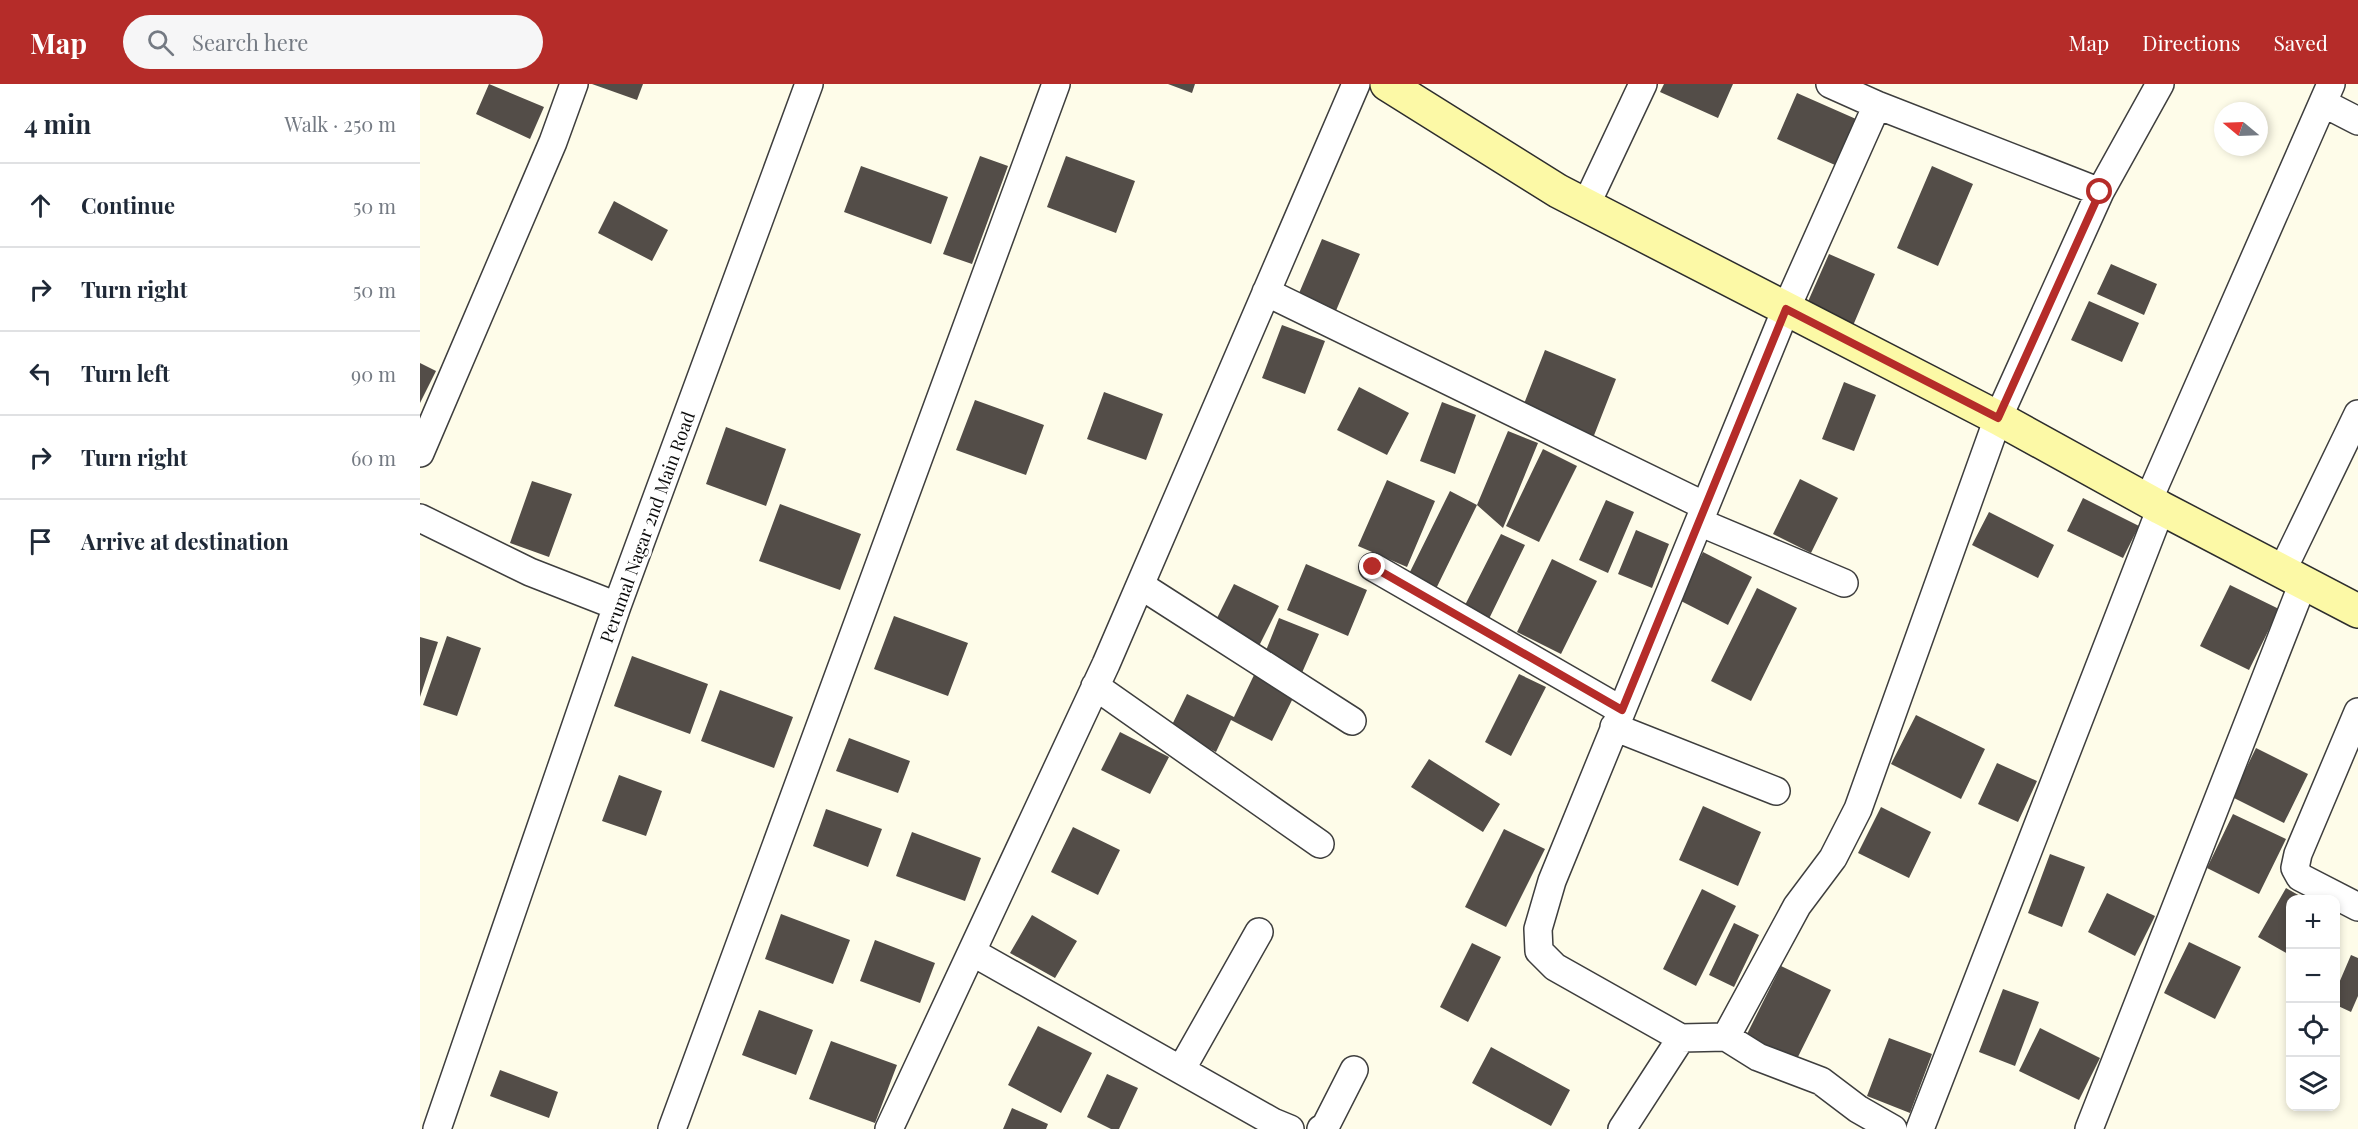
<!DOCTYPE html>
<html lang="en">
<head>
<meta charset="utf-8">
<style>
	:root { --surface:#fff; --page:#f6f6f7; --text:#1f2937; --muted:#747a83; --line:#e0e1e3; --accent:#b52c29 }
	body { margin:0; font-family:"Playfair Display",serif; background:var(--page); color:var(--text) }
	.controls { position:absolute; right:18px; bottom:18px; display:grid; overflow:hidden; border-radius:12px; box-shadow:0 3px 9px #0003 }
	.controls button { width:54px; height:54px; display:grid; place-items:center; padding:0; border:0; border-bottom:2px solid var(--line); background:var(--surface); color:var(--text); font:30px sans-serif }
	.compass { position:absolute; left:1794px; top:18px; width:54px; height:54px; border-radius:50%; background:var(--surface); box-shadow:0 3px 9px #0003; rotate:289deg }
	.stop { position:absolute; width:18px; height:18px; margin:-14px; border:4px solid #b52c29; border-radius:50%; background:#fff }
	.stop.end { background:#b52c29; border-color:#fff; box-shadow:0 2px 6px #0008 }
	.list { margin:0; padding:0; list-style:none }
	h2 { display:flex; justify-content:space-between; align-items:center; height:78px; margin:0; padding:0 24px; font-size:26px }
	h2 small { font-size:20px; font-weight:400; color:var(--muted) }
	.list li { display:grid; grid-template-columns:39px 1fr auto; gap:18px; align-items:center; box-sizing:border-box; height:84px; padding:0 24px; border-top:2px solid var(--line) }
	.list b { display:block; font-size:22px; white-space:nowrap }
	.list em { font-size:20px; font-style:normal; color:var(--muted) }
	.icon { flex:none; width:33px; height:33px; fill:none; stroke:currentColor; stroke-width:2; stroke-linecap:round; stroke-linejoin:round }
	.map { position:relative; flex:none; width:1938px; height:1045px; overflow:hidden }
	header { display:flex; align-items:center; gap:36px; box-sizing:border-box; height:84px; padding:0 30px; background:var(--accent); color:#fff }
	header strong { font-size:28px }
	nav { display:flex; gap:33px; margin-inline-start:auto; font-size:21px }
	.search { width:420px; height:54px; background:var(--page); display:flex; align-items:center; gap:15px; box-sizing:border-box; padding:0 21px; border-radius:33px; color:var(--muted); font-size:22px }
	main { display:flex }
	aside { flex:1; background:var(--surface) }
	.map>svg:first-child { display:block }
	.building { fill:#534d48 }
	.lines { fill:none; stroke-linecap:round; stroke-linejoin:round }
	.street-casing { stroke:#3e3e3e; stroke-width:30 }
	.secondary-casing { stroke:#2d2d2d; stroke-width:36 }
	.street { stroke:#fff; stroke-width:27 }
	.secondary { stroke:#fcf9a6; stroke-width:33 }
	.route { stroke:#b52c29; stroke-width:8 }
	.labels { text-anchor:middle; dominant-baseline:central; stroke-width:6; stroke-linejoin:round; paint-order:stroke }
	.street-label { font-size:18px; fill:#0b0b0b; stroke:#fff }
</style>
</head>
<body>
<header>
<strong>Map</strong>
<div class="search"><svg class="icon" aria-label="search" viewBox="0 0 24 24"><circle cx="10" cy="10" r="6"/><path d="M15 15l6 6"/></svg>Search here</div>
<nav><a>Map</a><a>Directions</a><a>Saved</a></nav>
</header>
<main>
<aside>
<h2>4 min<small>Walk · 250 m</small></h2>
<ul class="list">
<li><svg class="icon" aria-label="ahead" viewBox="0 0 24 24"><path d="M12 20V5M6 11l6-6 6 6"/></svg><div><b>Continue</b></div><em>50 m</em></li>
<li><svg class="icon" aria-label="right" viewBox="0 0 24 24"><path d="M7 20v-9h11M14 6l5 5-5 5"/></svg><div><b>Turn right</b></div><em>50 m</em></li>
<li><svg class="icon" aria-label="left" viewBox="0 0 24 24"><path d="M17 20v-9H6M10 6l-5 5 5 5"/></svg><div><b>Turn left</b></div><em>90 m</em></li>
<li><svg class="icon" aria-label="right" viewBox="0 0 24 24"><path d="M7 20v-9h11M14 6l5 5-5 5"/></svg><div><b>Turn right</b></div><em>60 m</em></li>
<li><svg class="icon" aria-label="arrive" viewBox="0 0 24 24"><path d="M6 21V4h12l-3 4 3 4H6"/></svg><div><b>Arrive at destination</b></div></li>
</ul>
</aside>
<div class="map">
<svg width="1938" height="1045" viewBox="0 0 1938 1045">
	<rect width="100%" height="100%" fill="#fefce9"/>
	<path class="building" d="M 69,0 L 124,23 L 110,55 L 56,30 Z
		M 172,0 L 223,0 L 217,16 Z
		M 748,0 L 775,0 L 772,9 Z
		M 1244,0 L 1313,0 L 1298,34 L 1240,8 Z
		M 1377,9 L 1436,35 L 1415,81 L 1357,55 Z
		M 560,72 L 588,82 L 552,180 L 523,170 Z
		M 646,72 L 715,97 L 696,149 L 627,123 Z
		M 441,82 L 528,113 L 511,160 L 424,128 Z
		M 1512,82 L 1553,100 L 1518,182 L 1477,164 Z
		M 194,117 L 248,146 L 232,177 L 178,149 Z
		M 902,155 L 940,170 L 915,229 L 877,214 Z
		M 1409,170 L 1455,190 L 1429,251 L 1382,231 Z
		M 1691,180 L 1737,200 L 1724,231 L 1677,210 Z
		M 1669,217 L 1719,239 L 1702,278 L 1651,256 Z
		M 862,241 L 905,257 L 885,310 L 842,294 Z
		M 1125,266 L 1196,295 L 1173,354 L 1102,325 Z
		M 0,279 L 16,287 L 0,319 Z
		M 1424,298 L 1456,311 L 1434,367 L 1402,355 Z
		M 939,303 L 989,329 L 967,371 L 917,346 Z
		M 684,308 L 743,330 L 726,376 L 667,355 Z
		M 555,316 L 624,341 L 606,391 L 536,366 Z
		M 1022,318 L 1056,331 L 1035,390 L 1000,377 Z
		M 306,343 L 366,365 L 346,422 L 286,400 Z
		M 1088,347 L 1118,359 L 1083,444 L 1057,421 Z
		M 1123,365 L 1157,382 L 1119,458 L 1086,442 Z
		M 1380,395 L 1418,414 L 1391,469 L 1353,450 Z
		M 967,396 L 1015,417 L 987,483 L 938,462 Z
		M 112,397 L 152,410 L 129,473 L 90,459 Z
		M 1030,407 L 1057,421 L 1012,513 L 984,500 Z
		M 1663,414 L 1719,442 L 1703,474 L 1647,447 Z
		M 1186,416 L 1214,428 L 1188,489 L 1159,476 Z
		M 360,420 L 441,450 L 420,506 L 339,477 Z
		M 1569,428 L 1634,461 L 1618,494 L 1552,461 Z
		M 1216,446 L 1249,460 L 1232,504 L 1198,490 Z
		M 1081,450 L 1105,461 L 1066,541 L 1041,529 Z
		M 1283,468 L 1332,493 L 1308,541 L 1259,516 Z
		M 1132,475 L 1177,497 L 1141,570 L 1097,548 Z
		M 886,480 L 947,506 L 928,552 L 867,526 Z
		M 814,500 L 859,522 L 839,562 L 794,540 Z
		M 1810,501 L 1859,525 L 1829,586 L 1780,562 Z
		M 1337,504 L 1377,524 L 1331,617 L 1291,597 Z
		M 474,532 L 548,559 L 528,612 L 454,585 Z
		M 859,534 L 899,550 L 881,591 L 843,574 Z
		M 27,552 L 61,564 L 37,632 L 3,621 Z
		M 0,553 L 18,558 L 0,613 Z
		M 212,572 L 288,600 L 270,650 L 194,622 Z
		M 1099,590 L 1126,603 L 1091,672 L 1065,658 Z
		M 834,591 L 874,612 L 852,657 L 811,636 L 796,668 L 750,645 L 767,610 L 814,633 Z
		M 300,606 L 373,633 L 354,684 L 281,657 Z
		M 1496,631 L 1565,665 L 1541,715 L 1471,680 Z
		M 700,648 L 749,673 L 730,710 L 681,686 Z
		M 429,654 L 490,677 L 478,709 L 416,687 Z
		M 1836,664 L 1888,690 L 1864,739 L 1812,713 Z
		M 1009,675 L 1080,720 L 1063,748 L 991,703 Z
		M 1577,679 L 1617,697 L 1598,738 L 1558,720 Z
		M 199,691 L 242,707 L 226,752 L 182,737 Z
		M 1283,722 L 1341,748 L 1318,802 L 1259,776 Z
		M 1461,723 L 1511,748 L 1489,794 L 1438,769 Z
		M 406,725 L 462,745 L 448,783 L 393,762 Z
		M 1813,730 L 1866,755 L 1839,810 L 1787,784 Z
		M 653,743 L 700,766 L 678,811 L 631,788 Z
		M 1084,745 L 1125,765 L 1086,843 L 1045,823 Z
		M 492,748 L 561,774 L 545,817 L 476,792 Z
		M 1630,770 L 1665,783 L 1642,843 L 1608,829 Z
		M 1866,804 L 1887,816 L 1870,816 L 1870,871 L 1838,853 Z
		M 1282,805 L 1316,822 L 1276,902 L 1243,885 Z
		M 1687,809 L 1735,832 L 1715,872 L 1668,848 Z
		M 361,830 L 430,856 L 413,900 L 345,875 Z
		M 612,831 L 657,857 L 635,894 L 590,869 Z
		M 1314,839 L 1339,851 L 1314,903 L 1289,891 Z
		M 455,856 L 515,879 L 500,919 L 440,897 Z
		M 1769,858 L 1821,883 L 1795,935 L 1744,909 Z
		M 1052,859 L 1081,873 L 1048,938 L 1020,923 Z
		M 1931,871 L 1938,874 L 1938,912 L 1931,928 L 1916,921 L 1916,906 Z
		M 1361,882 L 1411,906 L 1372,985 L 1322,960 Z
		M 1583,905 L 1619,918 L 1595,982 L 1559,968 Z
		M 339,926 L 393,946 L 376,991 L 322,971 Z
		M 618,942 L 672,969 L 641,1029 L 588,1001 Z
		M 1620,944 L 1680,974 L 1659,1016 L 1599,987 Z
		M 1469,954 L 1512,970 L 1490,1029 L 1447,1012 Z
		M 411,957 L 477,981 L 455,1039 L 389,1015 Z
		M 1071,963 L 1150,1006 L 1131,1042 L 1052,999 Z
		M 80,986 L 138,1008 L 129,1034 L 70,1012 Z
		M 687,990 L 718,1004 L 699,1045 L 691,1045 L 667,1033 Z
		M 592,1024 L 628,1040 L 626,1045 L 583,1045 Z"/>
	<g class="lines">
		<defs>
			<path id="street" d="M 1410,0 L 1457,21 L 1680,108
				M 1903,19 L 1938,37
				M 1457,21 L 1366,225 L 1132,797 L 1118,845 L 1119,867 L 1135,883 L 1261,954 L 1306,953 L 1377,822 L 1413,774 L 1438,725 L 1578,334 L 1680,108 L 1740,0
				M 1166,121 L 1223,0
				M 846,208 L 1285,422
				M 0,369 L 133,58 L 154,0
				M 1728,417 L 1911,0
				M 0,434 L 110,488 L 197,522
				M 1279,438 L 1424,499
				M 953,483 L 1201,626
				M 1862,487 L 1938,330
				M 720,501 L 932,637
				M 675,602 L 900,760
				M 1938,628 L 1878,770 L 1875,784 L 1880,793 L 1938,823
				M 1194,643 L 1356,707
				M 552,868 L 853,1038 L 870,1045
				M 1306,953 L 1338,973 L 1401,997 L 1438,1025 L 1473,1045
				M 761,986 L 839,848
				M 17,1045 L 197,522 L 389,0
				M 252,1045 L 636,0
				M 469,1045 L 686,580 L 936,0
				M 901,1045 L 905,1043 L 934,986
				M 1202,1045 L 1261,954
				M 1500,1045 L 1741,424
				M 1669,1045 L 1883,499"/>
			<path id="secondary" d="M 967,0 L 1138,107 L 1578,334 L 1741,424 L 1938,527"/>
		</defs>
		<use href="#street" class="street-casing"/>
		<use href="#secondary" class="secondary-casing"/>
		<use href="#street" class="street"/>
		<use href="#secondary" class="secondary"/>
	</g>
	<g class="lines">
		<path class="route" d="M 953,483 L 1202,626 L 1366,225 L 1578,334 L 1680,108"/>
	</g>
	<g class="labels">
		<g class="street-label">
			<text transform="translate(227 443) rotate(-70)">Perumal Nagar 2nd Main Road</text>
		</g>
	</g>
</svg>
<div class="controls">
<button>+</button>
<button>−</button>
<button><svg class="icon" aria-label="locate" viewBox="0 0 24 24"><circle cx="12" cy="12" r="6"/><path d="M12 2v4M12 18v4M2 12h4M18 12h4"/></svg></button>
<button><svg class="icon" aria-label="layers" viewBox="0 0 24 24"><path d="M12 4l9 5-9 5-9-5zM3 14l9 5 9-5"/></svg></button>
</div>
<svg class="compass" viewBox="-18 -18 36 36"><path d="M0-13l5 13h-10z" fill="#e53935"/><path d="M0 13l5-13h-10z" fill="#747a83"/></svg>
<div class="stop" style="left:1680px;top:108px"></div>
<div class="stop end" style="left:953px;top:483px"></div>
</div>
</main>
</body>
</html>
